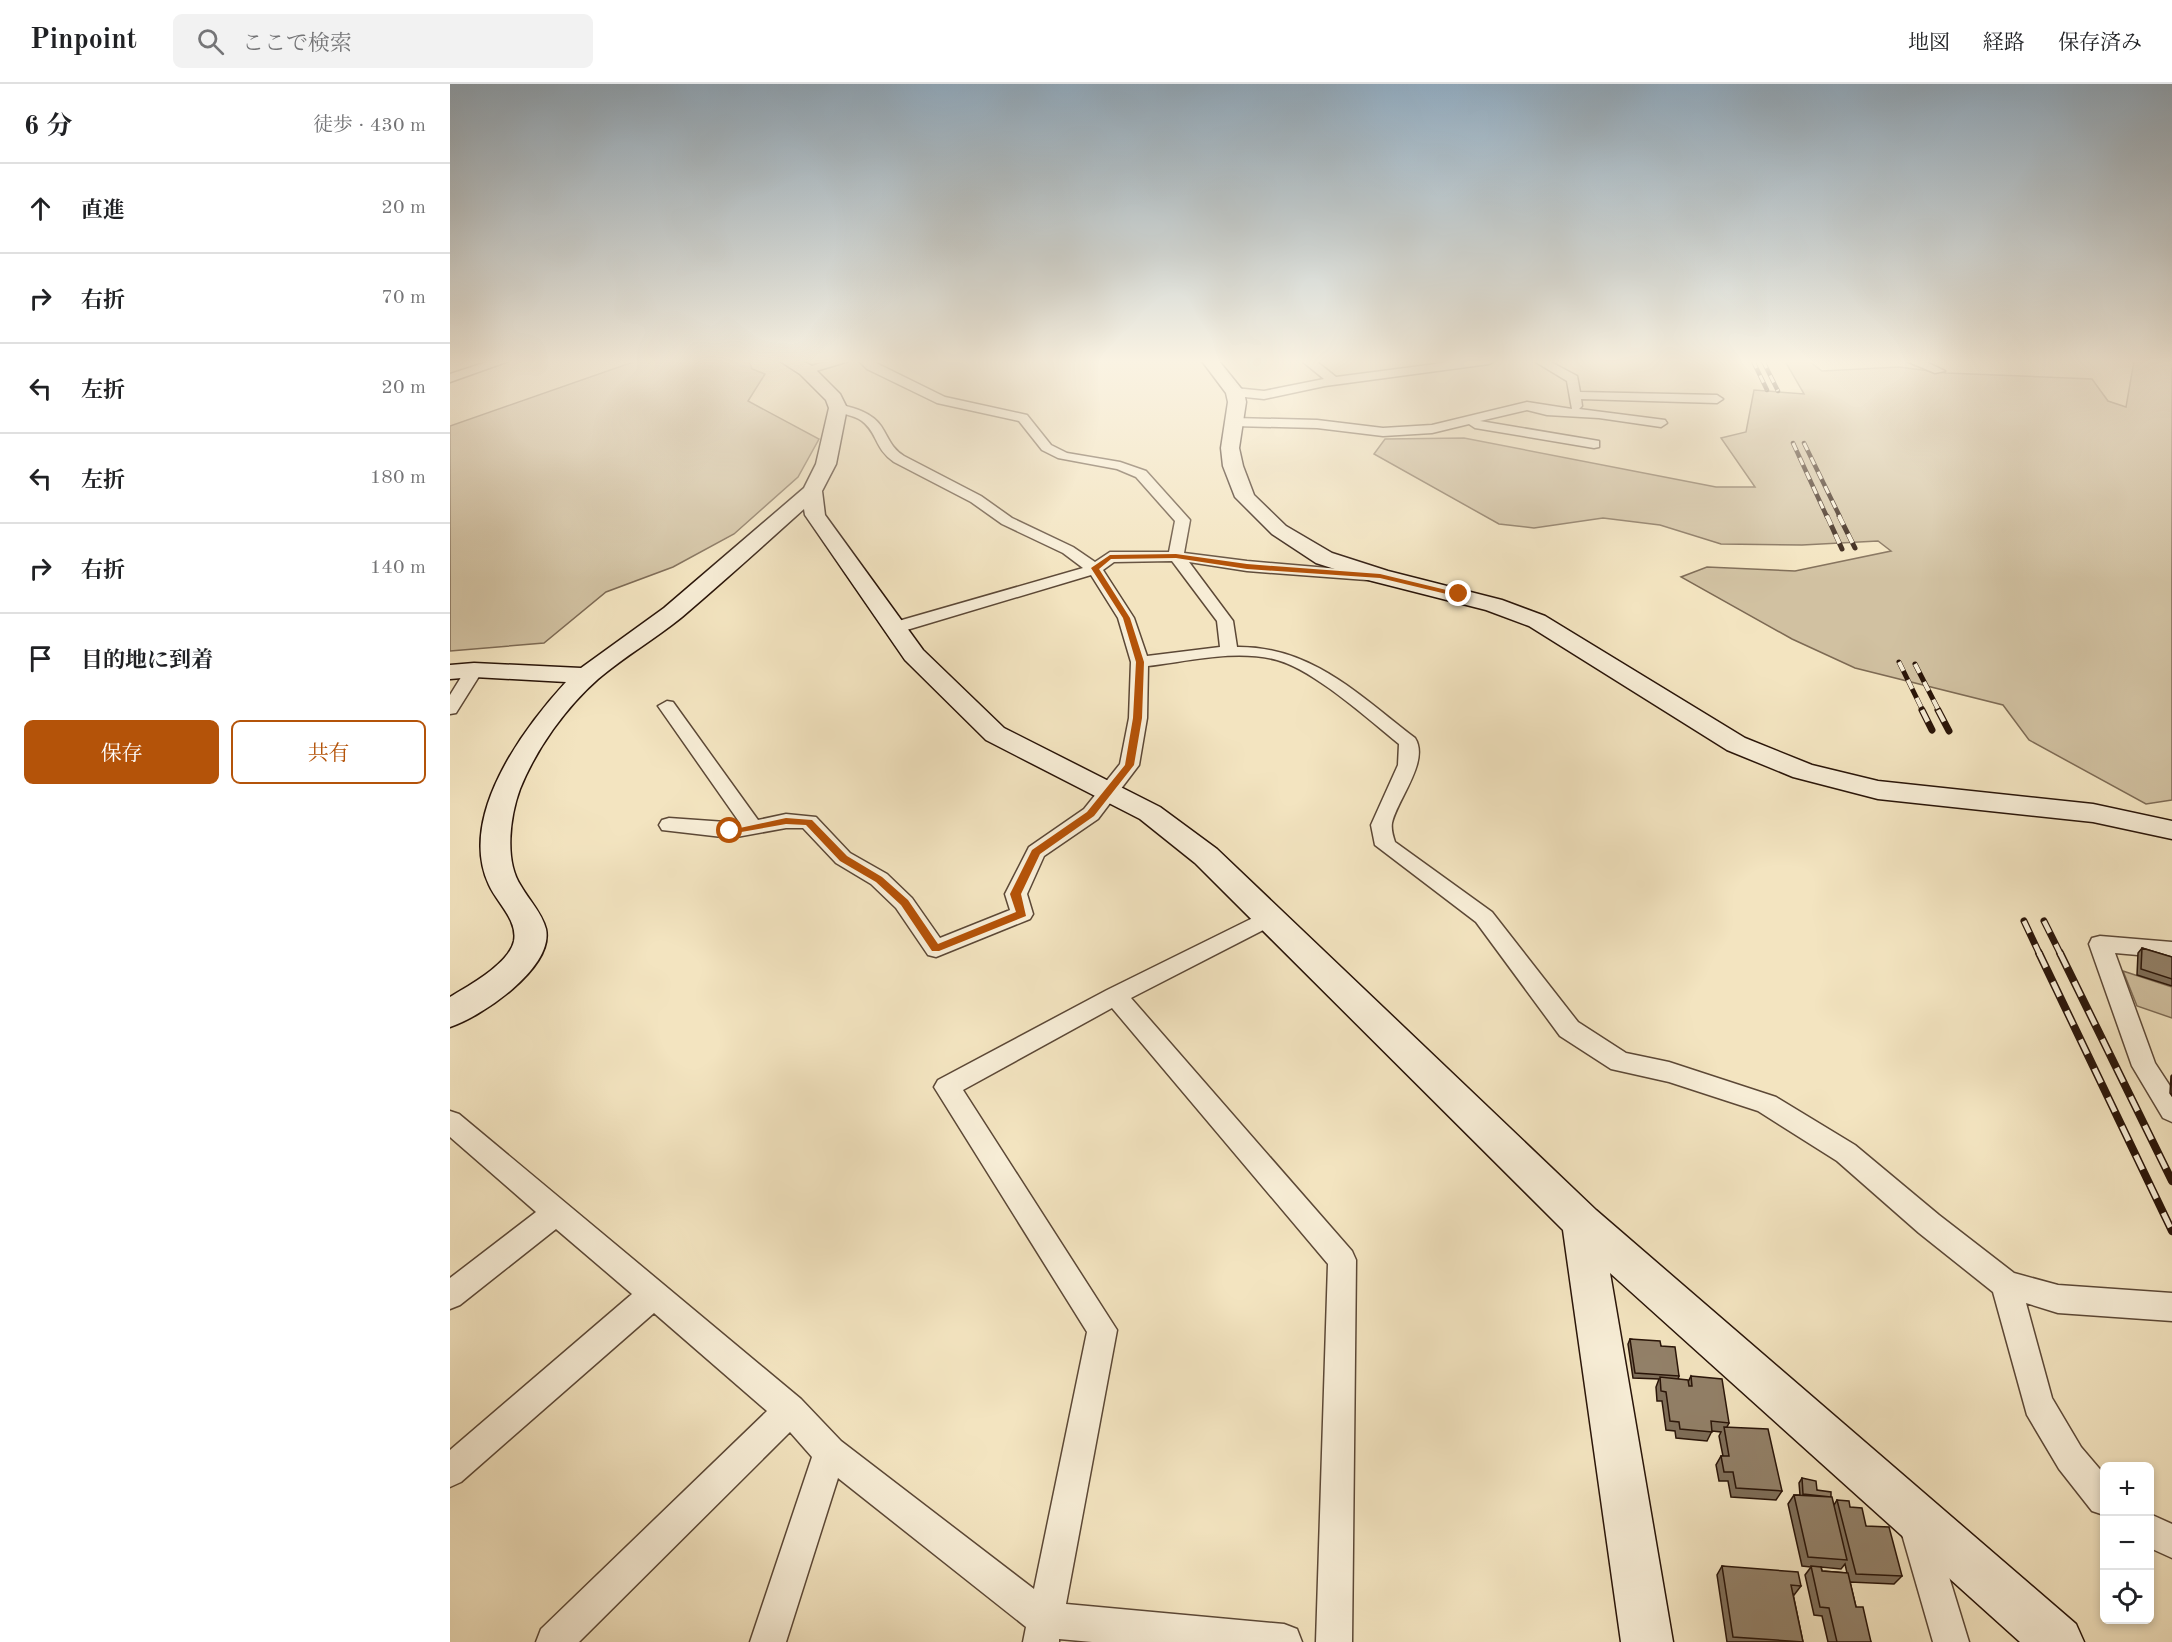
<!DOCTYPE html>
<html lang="ja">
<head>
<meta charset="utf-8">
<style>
	:root { --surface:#fff; --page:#f2f2f2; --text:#202124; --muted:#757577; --line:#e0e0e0; --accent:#b45309 }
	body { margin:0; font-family:"Old Standard TT","Noto Serif JP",serif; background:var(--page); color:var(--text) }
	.controls { position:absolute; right:18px; bottom:18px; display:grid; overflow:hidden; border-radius:9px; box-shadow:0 3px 9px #0003 }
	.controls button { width:54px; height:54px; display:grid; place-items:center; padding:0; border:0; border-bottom:2px solid var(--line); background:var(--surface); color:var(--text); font:30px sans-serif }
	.stop { position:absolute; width:18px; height:18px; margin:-14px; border:4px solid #b45309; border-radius:50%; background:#fff }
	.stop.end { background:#b45309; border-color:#fff; box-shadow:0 2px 6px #0008 }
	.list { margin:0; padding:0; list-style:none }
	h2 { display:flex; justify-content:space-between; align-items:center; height:78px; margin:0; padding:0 24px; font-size:26px }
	h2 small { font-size:20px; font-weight:400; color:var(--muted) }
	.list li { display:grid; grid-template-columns:39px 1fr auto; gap:18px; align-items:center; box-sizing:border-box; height:90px; padding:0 24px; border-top:2px solid var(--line) }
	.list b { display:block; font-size:22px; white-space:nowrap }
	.list em { font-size:20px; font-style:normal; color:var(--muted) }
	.actions { display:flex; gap:12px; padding:18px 24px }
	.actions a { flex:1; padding:14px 0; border:2px solid var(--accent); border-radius:9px; text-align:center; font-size:21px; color:var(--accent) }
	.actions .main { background:var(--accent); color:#fff }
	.icon { flex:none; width:33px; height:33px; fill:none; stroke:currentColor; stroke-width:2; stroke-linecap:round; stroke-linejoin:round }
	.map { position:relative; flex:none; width:1722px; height:1558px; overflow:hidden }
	header { display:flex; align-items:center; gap:36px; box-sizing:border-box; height:84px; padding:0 30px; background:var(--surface); border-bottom:2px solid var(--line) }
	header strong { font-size:28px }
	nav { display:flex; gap:33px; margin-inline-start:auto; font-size:21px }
	.search { width:420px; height:54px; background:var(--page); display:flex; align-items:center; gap:15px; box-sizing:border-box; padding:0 21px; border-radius:9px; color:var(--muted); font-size:22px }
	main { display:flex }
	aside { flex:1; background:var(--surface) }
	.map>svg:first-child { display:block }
	.green { fill:#d1c1a1; stroke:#7d6a54; stroke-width:1.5 }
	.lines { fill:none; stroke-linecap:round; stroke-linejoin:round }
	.street-casing { stroke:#5c4836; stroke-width:3 }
	.secondary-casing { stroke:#291408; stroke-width:3 }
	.street { fill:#f7edd6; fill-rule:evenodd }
	.secondary { fill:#f7edd6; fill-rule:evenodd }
	.rail-far3-casing { stroke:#291408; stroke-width:4.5 }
	.rail-far2-casing { stroke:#291408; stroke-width:5 }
	.rail-far1-casing { stroke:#291408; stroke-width:7 }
	.rail-casing { stroke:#291408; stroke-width:8 }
	.rail-far3 { stroke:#f7edd6; stroke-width:3; stroke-dasharray:8; stroke-linecap:butt }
	.rail-far2 { stroke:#f7edd6; stroke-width:4; stroke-dasharray:10; stroke-linecap:butt }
	.rail-far1 { stroke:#f7edd6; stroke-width:4.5; stroke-dasharray:13; stroke-linecap:butt }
	.rail { stroke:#f7edd6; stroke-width:5; stroke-dasharray:16; stroke-linecap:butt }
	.wall { fill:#7e6e59; stroke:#291408; stroke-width:1.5; fill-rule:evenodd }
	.building { fill:#928068; stroke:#291408; stroke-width:1.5 }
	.route { fill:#b45309 }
</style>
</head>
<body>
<header>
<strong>Pinpoint</strong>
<div class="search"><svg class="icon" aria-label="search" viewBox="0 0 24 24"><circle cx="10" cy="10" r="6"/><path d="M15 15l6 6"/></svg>ここで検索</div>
<nav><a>地図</a><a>経路</a><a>保存済み</a></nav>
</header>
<main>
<aside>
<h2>6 分<small>徒歩 · 430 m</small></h2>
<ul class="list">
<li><svg class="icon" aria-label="ahead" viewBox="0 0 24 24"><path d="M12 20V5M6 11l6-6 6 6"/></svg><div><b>直進</b></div><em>20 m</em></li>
<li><svg class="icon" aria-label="right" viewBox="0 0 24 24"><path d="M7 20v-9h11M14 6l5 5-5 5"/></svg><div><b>右折</b></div><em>70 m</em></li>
<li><svg class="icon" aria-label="left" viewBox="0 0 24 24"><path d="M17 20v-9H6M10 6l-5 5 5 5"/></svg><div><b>左折</b></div><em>20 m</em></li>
<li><svg class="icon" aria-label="left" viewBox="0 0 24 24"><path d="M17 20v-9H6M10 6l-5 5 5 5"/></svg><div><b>左折</b></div><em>180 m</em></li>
<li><svg class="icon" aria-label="right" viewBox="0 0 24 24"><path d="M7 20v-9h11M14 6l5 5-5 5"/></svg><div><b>右折</b></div><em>140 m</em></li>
<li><svg class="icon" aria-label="arrive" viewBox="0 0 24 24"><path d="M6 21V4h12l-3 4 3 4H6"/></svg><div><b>目的地に到着</b></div></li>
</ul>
<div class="actions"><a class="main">保存</a><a>共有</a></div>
</aside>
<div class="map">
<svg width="1722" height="1558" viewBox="0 0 1722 1558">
	<rect width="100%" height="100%" fill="#f3e4c0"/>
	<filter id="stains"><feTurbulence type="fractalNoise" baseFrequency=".00333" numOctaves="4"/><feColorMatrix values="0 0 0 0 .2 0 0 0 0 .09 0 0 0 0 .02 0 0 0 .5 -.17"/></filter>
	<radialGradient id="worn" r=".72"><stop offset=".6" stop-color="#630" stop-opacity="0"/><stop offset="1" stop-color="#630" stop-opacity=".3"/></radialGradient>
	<path class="green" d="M 186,277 L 299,277 L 302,285 L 315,290 L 298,317 L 369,355 L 348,393 L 284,450 L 223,483 L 156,508 L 94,559 L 0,567 L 0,342 Z
		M 1335,277 L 1359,277 L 1372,287 L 1449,283 L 1496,289 L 1642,295 L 1658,317 L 1676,323 L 1684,277 L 1722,277 L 1722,716 L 1696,720 L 1579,656 L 1553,621 L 1405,584 L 1342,555 L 1231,493 L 1257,483 L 1345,487 L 1441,467 L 1428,457 L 1352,461 L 1271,460 L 1210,441 L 1153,434 L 1084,444 L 1049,440 L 924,370 L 935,355 L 1014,354 L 1266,403 L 1305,403 L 1271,354 L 1296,348 L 1304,306 L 1354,310 Z
		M 1673,887 L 1722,903 L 1722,934 L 1687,922 Z"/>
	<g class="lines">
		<defs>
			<path id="street" d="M 40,277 L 59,277 L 0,298 L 0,290 Z
				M 377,277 L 399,277 L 356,290 L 350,286 Z
				M 409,277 L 422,277 L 495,313 L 577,331 L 601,361 L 617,369 L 670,378 L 696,387 L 740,436 L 734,469 L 797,477 L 936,489 L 938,492 L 936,495 L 930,497 L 797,487 L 739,478 L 783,537 L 787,563 C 861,562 909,611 965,654 C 980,677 947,716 942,739 C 941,745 943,752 945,758 L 1042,828 L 1128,938 L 1176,969 L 1219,978 L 1326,1013 L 1405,1061 L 1489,1131 L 1564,1189 L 1608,1201 L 1722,1209 L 1722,1237 L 1608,1229 L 1576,1219 L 1602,1314 L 1631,1363 L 1654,1390 L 1654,1431 L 1642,1427 L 1609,1385 L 1577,1331 L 1543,1208 L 1469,1149 L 1387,1077 L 1308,1027 L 1219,998 L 1161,985 L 1110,952 L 1026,838 L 925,761 L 921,741 L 948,681 L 949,660 C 918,635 864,586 827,576 C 786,565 740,577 698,582 L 697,634 L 689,681 L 648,735 L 594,772 L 577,810 L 583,830 L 580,835 L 486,873 L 478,871 L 446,824 L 421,800 L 386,779 L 353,744 L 336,744 L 281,754 L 212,746 L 209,741 L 212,736 L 219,734 L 290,739 L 208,622 L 217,617 L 223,618 L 308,736 L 336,730 L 366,733 L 400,769 L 437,790 L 462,814 L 490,854 L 560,826 L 555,810 L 579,763 L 634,725 L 670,680 L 679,634 L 681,578 L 668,534 L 641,491 L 450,548 L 438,548 L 436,544 L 438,540 L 633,484 L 613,469 L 552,440 L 521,418 L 444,378 C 424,364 428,349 412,337 C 403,330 390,331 382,324 L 388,320 C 404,324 421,328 431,342 C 439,354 441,364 454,372 L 531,412 L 562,434 L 623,463 L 645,478 L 660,468 L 719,468 L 725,437 L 686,393 L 667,385 L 608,374 L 592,366 L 569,337 L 487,319 L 417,285 ZM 722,477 L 767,537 L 770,563 L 697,572 L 684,534 L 653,486 L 664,478 Z
				M 852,277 L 866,277 L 886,293 L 1009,277 L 1045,277 L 1039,280 L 875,302 L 814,315 L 785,312 L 779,308 L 785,304 L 814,307 L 874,295 Z
				M 1084,277 L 1099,277 L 1127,292 L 1130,308 L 1267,311 L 1273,315 L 1267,319 L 1131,315 L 1132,322 L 1129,325 L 1215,336 L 1217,339 L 1211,343 L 1149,334 L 1097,331 L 1077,326 L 1030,337 L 1149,357 L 1149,363 L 1144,364 L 1025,344 L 1019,340 L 982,349 L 933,352 L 867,344 L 784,342 L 778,338 L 784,334 L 867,336 L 933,344 L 982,341 L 1077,318 L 1122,325 L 1117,297 Z
				M 1456,277 L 1474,277 L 1495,287 L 1485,289 Z
				M 24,581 L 33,586 L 6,629 L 0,630 L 0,611 L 18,582 Z
				M 819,826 L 827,829 L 830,834 L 827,839 L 681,914 L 902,1167 L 906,1176 L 902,1558 L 866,1558 L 878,1180 L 662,924 L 513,1006 L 667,1246 L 616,1520 L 834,1540 L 847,1545 L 852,1558 L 642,1558 L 609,1555 L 609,1558 L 573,1558 L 576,1543 L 388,1394 L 336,1558 L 300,1558 L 362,1373 L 340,1348 L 129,1558 L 86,1558 L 91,1545 L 317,1327 L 204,1229 L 11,1398 L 0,1403 L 0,1366 L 182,1210 L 106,1145 L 10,1221 L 0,1225 L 0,1194 L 86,1128 L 0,1053 L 0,1027 L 9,1030 L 351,1315 L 391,1357 L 584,1505 L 637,1248 L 484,1003 L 488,996 L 657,906 Z
				M 1650,852 L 1722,858 L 1722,874 L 1665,869 L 1705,979 L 1722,1005 L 1722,1038 L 1713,1034 L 1682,982 L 1639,860 L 1642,854 Z
				M 1468,1430 L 1480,1435 L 1485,1447 L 1519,1558 L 1483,1558 L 1451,1447 L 1456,1435 Z
				M 1700,1430 L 1722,1440 L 1722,1474 L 1700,1464 Z"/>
			<path id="secondary" d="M 330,277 L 352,277 L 362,282 L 390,310 L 397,324 L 386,380 L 372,407 L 375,431 L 473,566 L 554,644 L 710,723 L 767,765 L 1146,1126 L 1626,1540 L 1634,1558 L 1570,1558 L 1160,1189 L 1223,1558 L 1171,1558 L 1113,1146 L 745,779 L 690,735 L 536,656 L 455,576 L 355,431 L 354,425 C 314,461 273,498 232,533 C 205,555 175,572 148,595 C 116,623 86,665 70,705 C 60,732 54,777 71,802 C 79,816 92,829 96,845 C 104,884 31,933 0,943 L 0,913 C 18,902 59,880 64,857 C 68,836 47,819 39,801 C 7,733 73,645 116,598 L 24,593 L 0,595 L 0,581 L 24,579 L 131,584 L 214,524 L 354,404 L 366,380 L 379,324 L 376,316 L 350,290 Z
				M 752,277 L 769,277 L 794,308 L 796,318 L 789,364 L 793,382 L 804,411 L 836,442 L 882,469 L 938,487 L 1052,516 L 1095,532 L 1295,654 L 1362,681 L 1428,697 L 1643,720 L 1722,737 L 1722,755 L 1643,738 L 1428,715 L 1343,693 L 1277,666 L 1079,542 L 1036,526 L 922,497 L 866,479 L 822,450 L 785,413 L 773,382 L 771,364 L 778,318 L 776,309 Z"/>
		</defs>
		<use href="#street" class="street-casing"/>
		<use href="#secondary" class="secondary-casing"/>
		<use href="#street" class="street"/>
		<use href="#secondary" class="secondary"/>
		<defs>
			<path id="rail-far3" d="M 1303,277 L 1317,306
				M 1313,277 L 1328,307
				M 1343,359 L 1377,433
				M 1354,359 L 1390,433"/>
			<path id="rail-far2" d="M 1377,432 L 1392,465
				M 1389,432 L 1405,464
				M 1449,578 L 1473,627
				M 1465,580 L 1489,627"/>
			<path id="rail-far1" d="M 1472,626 L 1482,646
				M 1488,626 L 1499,647
				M 1574,837 L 1590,871
				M 1594,837 L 1611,871"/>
			<path id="rail" d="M 1589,869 L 1722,1147
				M 1610,869 L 1722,1097"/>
		</defs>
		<use href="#rail-far3" class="rail-far3-casing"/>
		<use href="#rail-far2" class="rail-far2-casing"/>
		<use href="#rail-far1" class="rail-far1-casing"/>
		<use href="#rail" class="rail-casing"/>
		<use href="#rail-far3" class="rail-far3"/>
		<use href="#rail-far2" class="rail-far2"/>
		<use href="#rail-far1" class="rail-far1"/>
		<use href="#rail" class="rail"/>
	</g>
	<path class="wall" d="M 1692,864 L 1722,873 L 1722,902 L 1687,891 L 1688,869 Z
		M 1722,991 L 1722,1012 L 1720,1009 L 1721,992 Z
		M 1180,1255 L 1211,1262 L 1229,1292 L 1228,1295 L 1238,1298 L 1241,1292 L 1279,1339 L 1277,1343 L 1332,1407 L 1326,1416 L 1281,1413 L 1278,1397 L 1269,1397 L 1266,1381 L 1271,1372 L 1273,1372 L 1269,1352 L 1271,1348 L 1262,1347 L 1257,1357 L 1226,1354 L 1225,1347 L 1216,1346 L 1212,1317 L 1207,1317 L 1206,1303 L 1209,1295 L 1183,1294 L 1178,1260 Z
		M 1352,1394 L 1367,1406 L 1381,1413 L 1384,1421 L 1387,1416 L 1400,1423 L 1416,1442 L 1452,1492 L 1444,1500 L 1400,1498 L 1406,1523 L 1421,1558 L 1378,1558 L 1372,1532 L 1364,1531 L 1355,1491 L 1361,1483 L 1352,1482 L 1338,1420 L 1344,1411 L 1350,1411 L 1349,1399 ZM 1395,1480 L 1397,1489 L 1372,1487 L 1371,1483 L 1391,1485 Z
		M 1272,1482 L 1351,1502 L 1344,1511 L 1343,1510 L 1353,1558 L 1277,1558 L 1267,1491 Z"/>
	<path class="building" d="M 1692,864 L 1722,873 L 1722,895 L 1691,885 Z
		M 1180,1255 L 1210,1257 L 1211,1262 L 1225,1263 L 1229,1292 L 1185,1289 Z
		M 1241,1292 L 1272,1295 L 1279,1339 L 1261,1337 L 1262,1348 L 1230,1345 L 1229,1338 L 1220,1337 L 1216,1308 L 1211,1307 L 1210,1293 L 1238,1296 L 1239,1302 L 1242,1302 Z
		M 1274,1343 L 1318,1345 L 1332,1407 L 1286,1404 L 1283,1388 L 1274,1388 L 1271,1372 L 1279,1372 Z
		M 1352,1394 L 1366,1397 L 1367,1406 L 1381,1408 L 1381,1413 L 1353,1410 Z
		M 1344,1411 L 1382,1413 L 1397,1476 L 1358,1473 Z
		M 1387,1416 L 1399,1417 L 1400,1423 L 1412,1424 L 1416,1442 L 1439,1443 L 1452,1492 L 1406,1490 Z
		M 1272,1482 L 1348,1488 L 1351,1502 L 1341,1501 L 1353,1558 L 1283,1553 Z
		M 1361,1482 L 1371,1483 L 1372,1487 L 1398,1489 L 1406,1523 L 1413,1523 L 1421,1558 L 1387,1558 L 1379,1524 L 1370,1523 Z"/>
	<linearGradient id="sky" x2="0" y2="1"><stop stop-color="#91abbf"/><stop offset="0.56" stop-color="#faf3e3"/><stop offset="1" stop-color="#faf3e3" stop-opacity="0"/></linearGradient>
	<rect width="1722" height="495" fill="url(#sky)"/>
	<path class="route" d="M 726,470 L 797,480 L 930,490 L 1013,510 L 1009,513 L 930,494 L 797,485 L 726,474 L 661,475 L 649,485 L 680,534 L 694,578 L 692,634 L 684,681 L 644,732 L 590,770 L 571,810 L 576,832 L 489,867 L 482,867 L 451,821 L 426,798 L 390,777 L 356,741 L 336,740 L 280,750 L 276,747 L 336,734 L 362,736 L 397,772 L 432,793 L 458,816 L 488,860 L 566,828 L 560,810 L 582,766 L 637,728 L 675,681 L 683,634 L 686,578 L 673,534 L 641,484 L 660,471 Z"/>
	<rect width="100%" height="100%" filter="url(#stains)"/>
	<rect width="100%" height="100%" fill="url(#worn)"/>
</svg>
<div class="controls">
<button>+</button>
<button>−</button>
<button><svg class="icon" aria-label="locate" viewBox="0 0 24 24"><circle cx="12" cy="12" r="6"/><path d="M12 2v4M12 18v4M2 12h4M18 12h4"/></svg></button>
</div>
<div class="stop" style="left:280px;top:747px"></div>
<div class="stop end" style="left:1009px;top:510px"></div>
</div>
</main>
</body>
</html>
